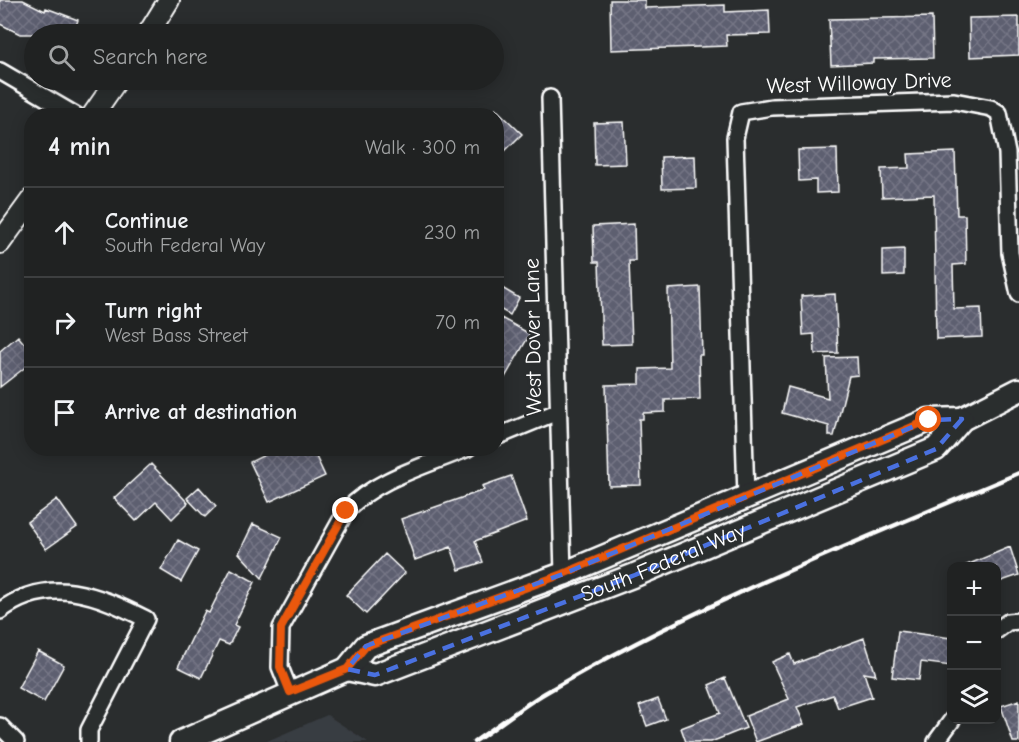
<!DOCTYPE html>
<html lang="en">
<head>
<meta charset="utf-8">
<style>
	:root { --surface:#202222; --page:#2d2f2f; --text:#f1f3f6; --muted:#a2a4a5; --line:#3d3f40 }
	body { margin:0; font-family:"Comic Neue",sans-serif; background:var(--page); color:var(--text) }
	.controls { position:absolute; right:18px; bottom:18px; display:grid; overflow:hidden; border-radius:12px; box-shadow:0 3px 15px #0003 }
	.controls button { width:54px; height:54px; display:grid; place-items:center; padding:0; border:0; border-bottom:2px solid var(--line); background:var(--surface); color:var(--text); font:30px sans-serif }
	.stop { position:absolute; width:18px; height:18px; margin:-14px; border:4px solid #ea580c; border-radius:50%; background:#fff }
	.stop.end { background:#ea580c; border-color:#fff; box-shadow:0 2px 6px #0008 }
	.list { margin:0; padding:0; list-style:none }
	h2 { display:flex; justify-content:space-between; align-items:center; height:78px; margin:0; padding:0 24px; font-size:26px }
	h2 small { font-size:20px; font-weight:400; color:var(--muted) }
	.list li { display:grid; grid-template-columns:39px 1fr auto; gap:18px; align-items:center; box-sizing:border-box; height:90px; padding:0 24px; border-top:2px solid var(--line) }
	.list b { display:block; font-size:22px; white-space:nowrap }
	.list p { margin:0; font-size:20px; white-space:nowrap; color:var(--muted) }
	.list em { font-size:20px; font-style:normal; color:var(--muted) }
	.icon { flex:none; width:33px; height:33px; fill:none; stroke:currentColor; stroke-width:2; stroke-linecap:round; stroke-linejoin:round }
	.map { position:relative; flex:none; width:1019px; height:742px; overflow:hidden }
	.search { position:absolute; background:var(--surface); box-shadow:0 3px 15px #0003; left:24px; top:24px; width:480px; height:66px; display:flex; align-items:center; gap:15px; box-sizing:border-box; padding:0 21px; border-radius:33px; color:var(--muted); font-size:22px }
	.panel { position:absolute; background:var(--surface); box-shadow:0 3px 15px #0003; left:24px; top:108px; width:480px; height:348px; border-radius:24px }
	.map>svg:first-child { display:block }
	.built { fill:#393c42 }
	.building { fill:url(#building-cross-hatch); stroke:#fff; stroke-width:1.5 }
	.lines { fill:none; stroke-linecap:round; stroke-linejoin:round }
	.minor-casing { stroke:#fff; stroke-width:20 }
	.tertiary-casing { stroke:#fff; stroke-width:24 }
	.secondary-casing { stroke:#fff; stroke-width:27 }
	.minor { stroke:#2a2d2e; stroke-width:15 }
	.tertiary { stroke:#2a2d2e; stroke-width:20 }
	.secondary { stroke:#2a2d2e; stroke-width:22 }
	.rail { stroke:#fff; stroke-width:4.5 }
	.route { stroke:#ea580c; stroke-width:8 }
	.marked { fill:none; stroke:#4a71e0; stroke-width:4.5; stroke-dasharray:12 8; stroke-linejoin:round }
	.labels { text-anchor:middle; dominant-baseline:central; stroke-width:5; stroke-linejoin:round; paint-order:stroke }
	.street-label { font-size:22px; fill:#fff; stroke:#2a2d2e }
</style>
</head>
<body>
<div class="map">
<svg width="1019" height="742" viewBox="0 0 1019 742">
	<defs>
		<pattern id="building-cross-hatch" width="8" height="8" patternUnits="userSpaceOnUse" patternTransform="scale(1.5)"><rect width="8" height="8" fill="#5d5e70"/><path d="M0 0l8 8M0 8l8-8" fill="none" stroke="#757685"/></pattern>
	</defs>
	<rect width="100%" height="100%" fill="#2a2d2e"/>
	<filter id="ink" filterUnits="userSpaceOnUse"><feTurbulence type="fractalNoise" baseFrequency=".0167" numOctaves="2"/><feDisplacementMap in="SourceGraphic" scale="12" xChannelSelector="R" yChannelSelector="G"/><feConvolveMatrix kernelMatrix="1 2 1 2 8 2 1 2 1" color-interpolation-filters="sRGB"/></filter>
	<g filter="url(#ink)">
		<path class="built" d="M 327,715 L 368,742 L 265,742 Z"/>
		<path class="building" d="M 0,0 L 23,0 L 45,11 L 46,8 L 78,20 L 73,34 L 20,34 L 0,24 Z
			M 610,0 L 645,0 L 645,8 L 725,5 L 725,12 L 769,10 L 770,34 L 726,35 L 727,46 L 611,50 Z
			M 932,17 L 933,58 L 873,59 L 873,63 L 831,65 L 829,19 Z
			M 1019,17 L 1019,55 L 970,57 L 969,18 Z
			M 496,109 L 522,134 L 496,160 Z
			M 624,122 L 626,164 L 595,165 L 594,123 Z
			M 837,149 L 838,192 L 816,193 L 816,180 L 799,181 L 798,150 Z
			M 955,152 L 957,215 L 965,215 L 966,264 L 953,265 L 954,309 L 981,308 L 982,337 L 936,339 L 934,195 L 882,197 L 881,169 L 909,168 L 908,154 Z
			M 695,156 L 696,188 L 662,189 L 661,157 Z
			M 634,224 L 635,261 L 629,261 L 632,344 L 602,345 L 599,262 L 594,262 L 593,226 Z
			M 904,249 L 904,275 L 883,276 L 883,250 Z
			M 700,287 L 702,355 L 699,355 L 700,399 L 665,400 L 665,412 L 643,413 L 643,419 L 639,419 L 641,485 L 609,486 L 606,385 L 640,384 L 640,369 L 670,368 L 668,289 Z
			M 502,288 L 519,298 L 510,315 L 496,307 L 496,298 Z
			M 835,294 L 838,353 L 815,354 L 814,334 L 803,335 L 801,296 Z
			M 501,318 L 530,334 L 496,393 L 496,327 Z
			M 18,336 L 32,353 L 32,362 L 0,387 L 0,351 Z
			M 857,357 L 858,375 L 849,376 L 834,436 L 829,436 L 829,426 L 782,413 L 788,387 L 828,398 L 826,358 Z
			M 279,448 L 312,448 L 325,476 L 269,502 L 250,462 Z
			M 151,464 L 188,503 L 172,519 L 156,502 L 136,521 L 114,498 Z
			M 511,476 L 527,521 L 475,541 L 483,562 L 459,570 L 451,547 L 415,560 L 401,519 L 484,490 L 482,486 Z
			M 199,487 L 216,506 L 205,517 L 187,498 Z
			M 57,499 L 77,527 L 46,549 L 27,522 Z
			M 253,524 L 282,537 L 262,578 L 239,553 Z
			M 178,540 L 198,551 L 181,582 L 161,570 Z
			M 1010,547 L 1019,575 L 996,583 L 996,567 L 962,567 Z
			M 385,554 L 405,573 L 366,614 L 346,595 Z
			M 231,569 L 255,582 L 234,625 L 238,627 L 229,645 L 219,641 L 201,678 L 178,667 L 205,611 L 209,613 Z
			M 898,631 L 951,638 L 951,666 L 921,662 L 919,680 L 892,677 Z
			M 864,638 L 876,675 L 864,673 L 872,697 L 838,708 L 833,695 L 797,707 L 804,724 L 756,742 L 746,716 L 789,699 L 772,662 L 790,654 L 794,664 Z
			M 38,651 L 64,665 L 44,702 L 18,688 Z
			M 725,678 L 746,728 L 711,742 L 686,742 L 681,728 L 720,713 L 709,685 Z
			M 658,699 L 666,719 L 647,726 L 639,706 Z
			M 1019,700 L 1019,742 L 1013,742 L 1001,706 Z"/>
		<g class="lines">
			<defs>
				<path id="minor" d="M 0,71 L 77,116
					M 550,98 L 563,574
					M 496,437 L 557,412
					M 746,497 L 735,138 L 741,112 L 772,107 L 954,101 L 991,108 L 999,113 L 1007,153 L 1010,253 L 1019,294
					M 0,611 C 49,574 98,595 146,619 L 89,730 L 89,742
					M 996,631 L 1008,622 L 1019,621
					M 290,692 L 280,667 L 281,628 L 346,511 C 377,478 426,466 468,448
					M 0,726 L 16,742
					M 936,742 L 952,720"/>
				<path id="tertiary" d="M 148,34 L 169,0
					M 92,116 L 117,80
					M 0,243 L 32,199"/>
				<g id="secondary">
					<path id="s1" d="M 347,669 L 375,675 L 635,575 L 936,449 L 962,419 L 1019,390"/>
					<path d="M 181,742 L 347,669 L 366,646 L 563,574 L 929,420 L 962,419"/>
				</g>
			</defs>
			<use href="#minor" class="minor-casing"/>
			<use href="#tertiary" class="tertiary-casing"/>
			<use href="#secondary" class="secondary-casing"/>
			<use href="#minor" class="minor"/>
			<use href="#tertiary" class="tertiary"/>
			<use href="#secondary" class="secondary"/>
			<path class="rail" d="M 474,742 C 498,726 521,707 545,693 C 696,604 859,541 1019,473"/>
		</g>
	</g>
	<g class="lines" filter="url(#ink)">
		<path class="route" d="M 346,511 L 281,628 L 280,667 L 290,692 L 347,669 L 366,646 L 563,574 L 929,420"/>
	</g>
	<path class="marked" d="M 962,419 L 936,449 L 635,575 L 375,675 L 347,669 L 366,646 L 563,574 L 929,420 Z"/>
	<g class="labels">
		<g class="street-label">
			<text transform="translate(859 83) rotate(-2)">West Willoway Drive</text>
			<text transform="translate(533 337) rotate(-91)">West Dover Lane</text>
			<text stroke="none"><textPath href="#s1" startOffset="338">South Federal Way</textPath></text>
		</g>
	</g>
</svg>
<div class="controls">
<button>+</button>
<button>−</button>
<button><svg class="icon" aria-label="layers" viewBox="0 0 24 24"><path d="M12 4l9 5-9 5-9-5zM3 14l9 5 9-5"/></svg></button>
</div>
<div class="stop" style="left:929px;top:420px"></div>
<div class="stop end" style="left:346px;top:511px"></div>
<div class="search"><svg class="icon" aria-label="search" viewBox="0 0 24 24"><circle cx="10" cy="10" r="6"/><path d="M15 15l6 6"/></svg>Search here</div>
<section class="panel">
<h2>4 min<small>Walk · 300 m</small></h2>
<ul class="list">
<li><svg class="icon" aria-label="ahead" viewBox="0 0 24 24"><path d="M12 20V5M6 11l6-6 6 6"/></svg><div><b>Continue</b><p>South Federal Way</p></div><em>230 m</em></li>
<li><svg class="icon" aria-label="right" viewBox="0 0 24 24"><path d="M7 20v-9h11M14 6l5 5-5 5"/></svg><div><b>Turn right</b><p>West Bass Street</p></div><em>70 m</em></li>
<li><svg class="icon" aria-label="arrive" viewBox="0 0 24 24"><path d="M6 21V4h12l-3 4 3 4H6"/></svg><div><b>Arrive at destination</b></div></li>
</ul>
</section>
</div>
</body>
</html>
